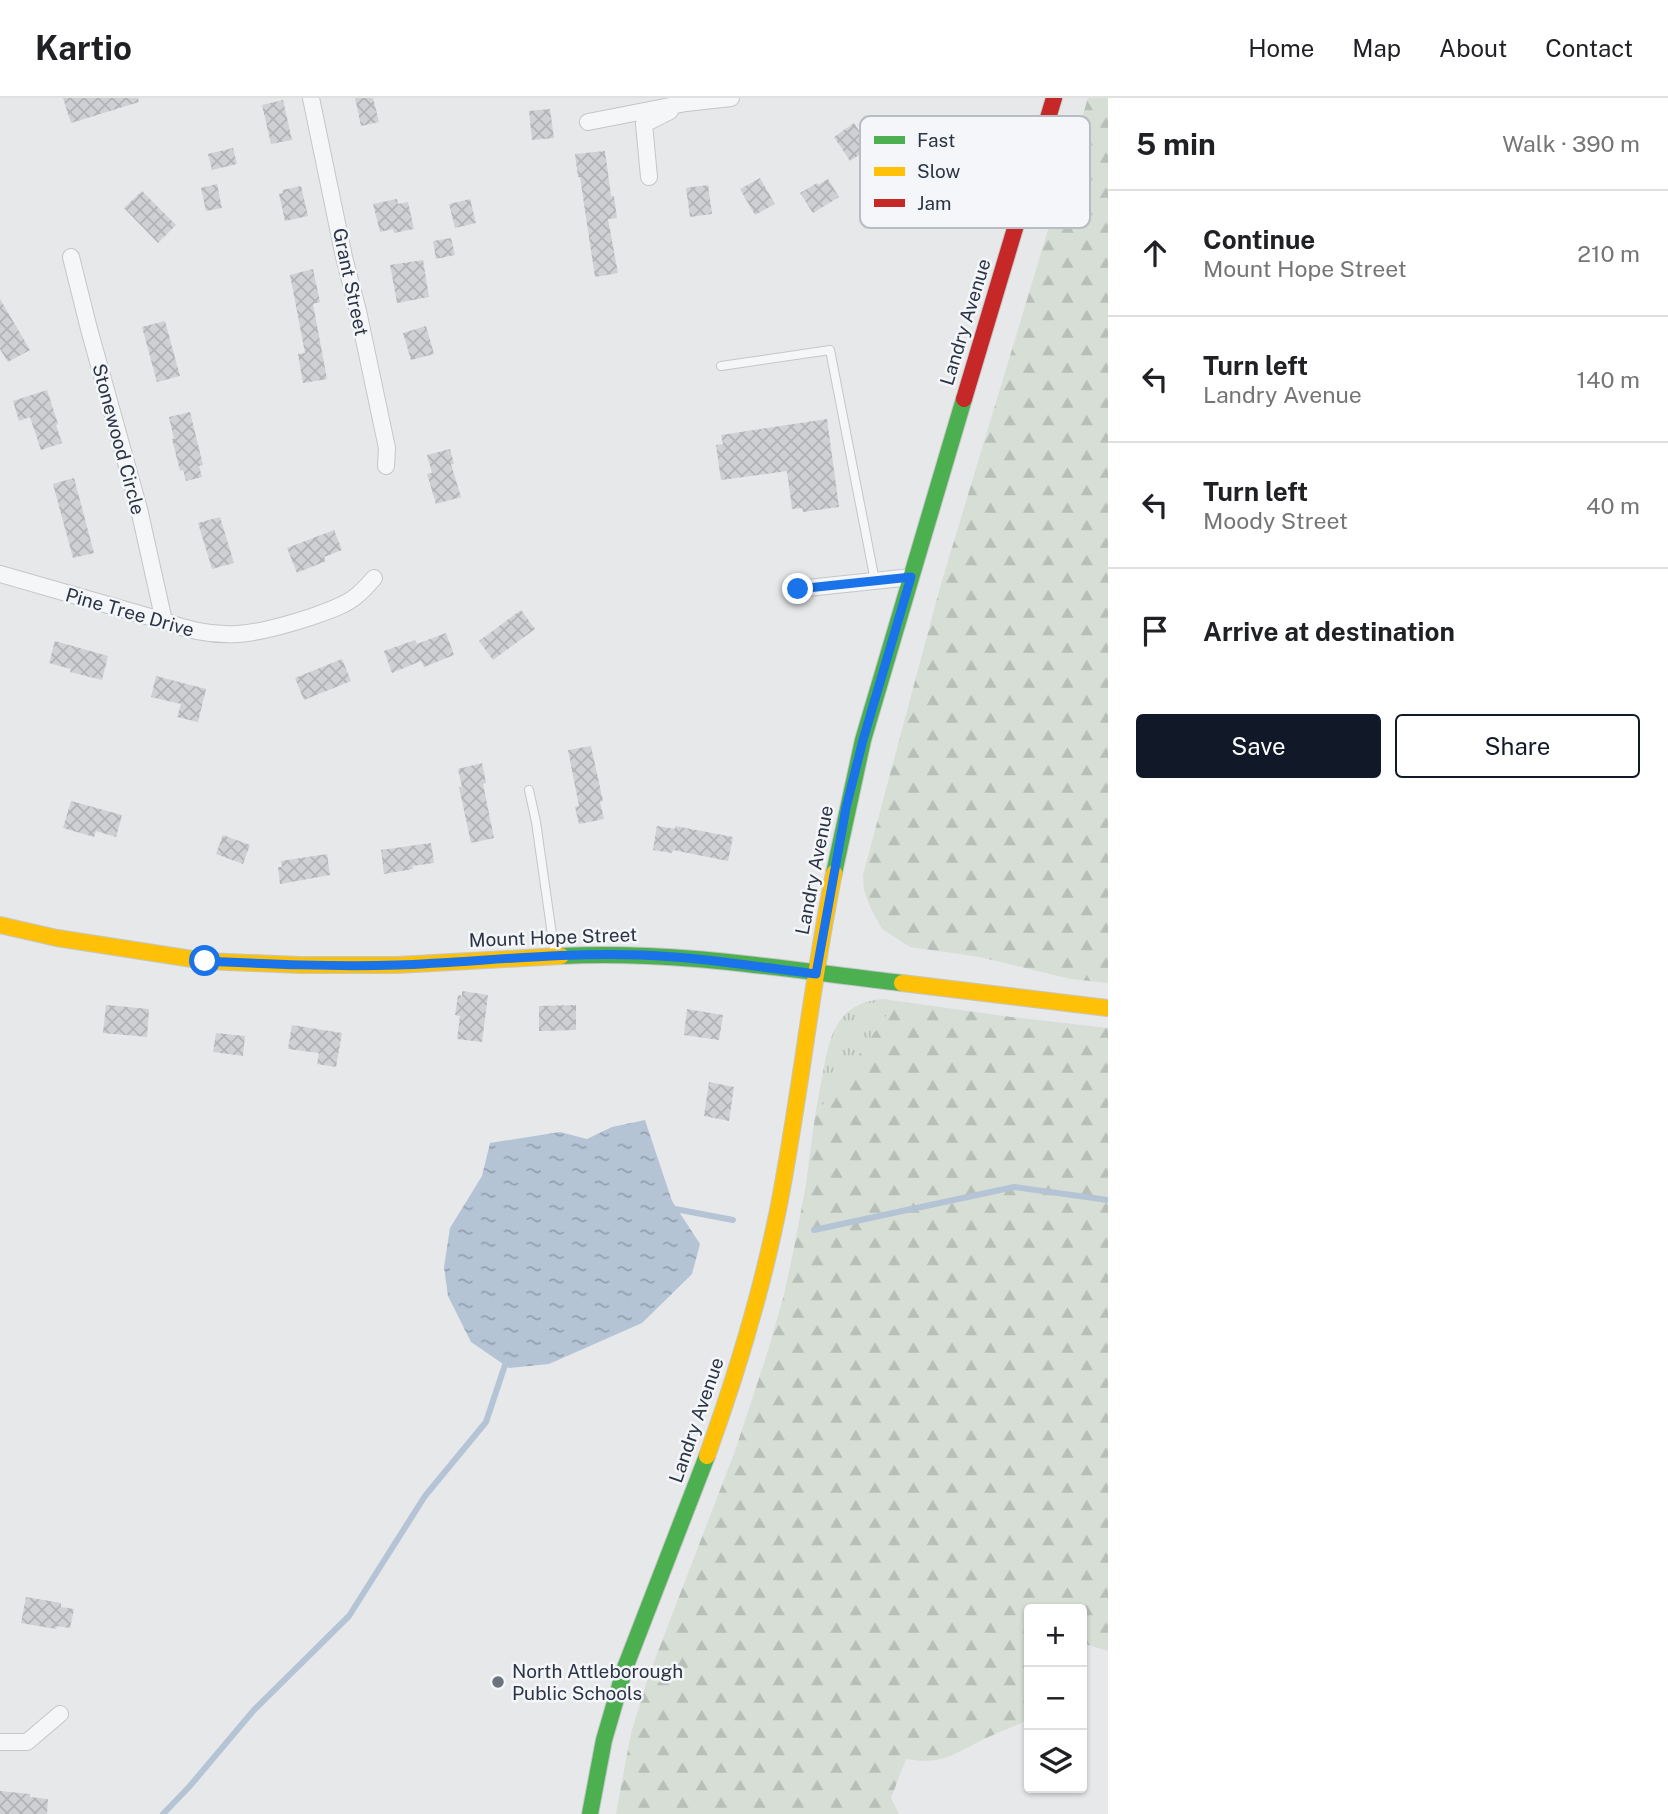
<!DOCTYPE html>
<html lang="en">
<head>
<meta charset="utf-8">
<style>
	:root { --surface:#fff; --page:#f6f6f6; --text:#202124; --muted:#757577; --line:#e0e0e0; --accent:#111827 }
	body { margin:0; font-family:"Public Sans",sans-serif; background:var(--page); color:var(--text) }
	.controls { position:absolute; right:21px; bottom:21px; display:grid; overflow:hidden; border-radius:7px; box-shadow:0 2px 5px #0004 }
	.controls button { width:63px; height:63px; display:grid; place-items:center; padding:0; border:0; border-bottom:2px solid var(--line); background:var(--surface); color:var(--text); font:35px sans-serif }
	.stop { position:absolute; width:21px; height:21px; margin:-16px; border:5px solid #1a73e8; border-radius:50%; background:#fff }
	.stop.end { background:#1a73e8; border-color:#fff; box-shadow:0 2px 7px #0008 }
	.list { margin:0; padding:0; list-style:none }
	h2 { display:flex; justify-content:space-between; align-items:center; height:91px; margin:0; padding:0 28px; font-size:30px }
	h2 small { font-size:23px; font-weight:400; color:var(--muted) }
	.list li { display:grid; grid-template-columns:46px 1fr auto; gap:21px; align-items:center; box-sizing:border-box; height:126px; padding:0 28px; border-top:2px solid var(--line) }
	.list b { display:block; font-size:26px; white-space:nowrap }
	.list p { margin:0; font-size:23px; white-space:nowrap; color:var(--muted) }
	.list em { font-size:23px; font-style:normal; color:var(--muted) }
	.actions { display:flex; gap:14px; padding:21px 28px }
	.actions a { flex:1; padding:16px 0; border:2px solid var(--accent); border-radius:7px; text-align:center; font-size:24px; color:var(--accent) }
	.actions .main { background:var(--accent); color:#fff }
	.icon { flex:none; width:38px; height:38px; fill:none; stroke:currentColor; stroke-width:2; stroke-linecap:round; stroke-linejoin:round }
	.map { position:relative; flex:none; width:1108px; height:1716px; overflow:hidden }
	header { display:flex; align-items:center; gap:42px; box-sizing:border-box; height:98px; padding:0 35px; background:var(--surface); border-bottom:2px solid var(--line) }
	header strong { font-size:33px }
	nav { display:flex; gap:38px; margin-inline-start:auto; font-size:24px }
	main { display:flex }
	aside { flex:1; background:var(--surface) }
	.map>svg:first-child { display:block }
	.grass { fill:url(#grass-tufts) }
	.forest { fill:url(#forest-firs) }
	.water { fill:url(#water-ripples) }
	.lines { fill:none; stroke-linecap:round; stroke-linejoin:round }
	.stream { stroke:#b4c4d5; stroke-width:6 }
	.building { fill:url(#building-cross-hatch) }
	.lane-casing { stroke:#c4c6c8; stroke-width:10 }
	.street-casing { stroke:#c4c6c8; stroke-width:18 }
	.fast-casing { stroke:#c4c6c8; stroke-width:18 }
	.slow-casing { stroke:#c4c6c8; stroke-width:18 }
	.jam-casing { stroke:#c4c6c8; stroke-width:18 }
	.lane { stroke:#f5f6f7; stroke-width:8 }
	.street { stroke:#f5f6f7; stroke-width:16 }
	.fast { stroke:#4caf50; stroke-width:16 }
	.slow { stroke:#ffc107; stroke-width:16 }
	.jam { stroke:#c62828; stroke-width:16 }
	.route { stroke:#1a73e8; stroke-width:9 }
	.poi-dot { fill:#6c737f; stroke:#f4f6f9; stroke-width:2.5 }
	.labels { text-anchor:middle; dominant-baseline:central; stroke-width:5; stroke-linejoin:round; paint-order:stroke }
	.street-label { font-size:19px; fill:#2b3445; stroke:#f4f6f9 }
	.poi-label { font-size:19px; fill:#2b3445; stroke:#f4f6f9; text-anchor:start }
	.key { fill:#f4f6f9; stroke:#b8bcc3; stroke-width:2 }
	.key-label { font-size:19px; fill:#2b3445 }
</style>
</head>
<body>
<header>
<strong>Kartio</strong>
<nav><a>Home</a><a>Map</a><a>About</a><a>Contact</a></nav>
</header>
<main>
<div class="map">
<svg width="1108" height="1716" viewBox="0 0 1108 1716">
	<defs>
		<pattern id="grass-tufts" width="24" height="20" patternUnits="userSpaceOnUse" patternTransform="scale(1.75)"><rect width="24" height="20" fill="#d6ded6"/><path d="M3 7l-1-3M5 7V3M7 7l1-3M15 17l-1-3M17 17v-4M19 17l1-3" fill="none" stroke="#b8bfb9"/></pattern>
		<pattern id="forest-firs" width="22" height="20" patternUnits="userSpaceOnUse" patternTransform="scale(1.75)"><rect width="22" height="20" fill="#d6ded6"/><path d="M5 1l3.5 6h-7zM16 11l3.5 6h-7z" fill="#b8bfb9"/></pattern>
		<pattern id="water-ripples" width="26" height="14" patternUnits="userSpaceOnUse" patternTransform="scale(1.75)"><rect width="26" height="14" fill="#b4c4d5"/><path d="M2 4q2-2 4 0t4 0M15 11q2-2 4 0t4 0" fill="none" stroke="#93a0af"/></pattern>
		<pattern id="building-cross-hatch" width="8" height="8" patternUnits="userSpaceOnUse" patternTransform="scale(1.75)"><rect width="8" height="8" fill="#ced0d3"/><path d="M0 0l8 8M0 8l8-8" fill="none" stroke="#b1b3b6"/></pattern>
	</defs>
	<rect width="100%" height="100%" fill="#e6e8ea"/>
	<path class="grass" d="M 884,901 L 897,903 L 815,1018 C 818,1002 821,985 824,969 C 831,931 841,904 884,901 Z"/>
	<path class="forest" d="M 1088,0 L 1108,0 L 1108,885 L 1071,881 L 980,859 L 910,849 L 882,831 L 871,811 L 864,792 L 863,777 L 941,486 Z
		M 897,903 L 1011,919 L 1108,930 L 1108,1553 L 1082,1545 L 1082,1511 L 1029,1511 L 1029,1555 L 1025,1563 L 1026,1574 L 1029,1578 L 1029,1622 C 1014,1628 999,1634 984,1641 C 955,1655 941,1668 906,1661 L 891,1700 L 899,1716 L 616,1716 L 631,1635 L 649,1577 L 735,1353 L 767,1256 L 784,1197 L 795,1145 L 806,1086 L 815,1018 Z"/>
	<path class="water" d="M 645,1022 L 672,1103 L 700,1146 L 692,1176 L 642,1225 L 549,1266 L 509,1270 L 471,1244 L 448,1198 L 444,1169 L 450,1130 L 482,1078 L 490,1045 L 560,1034 L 587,1041 L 612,1029 Z"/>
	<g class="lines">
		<path class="stream" d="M 670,1110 L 733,1122
			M 814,1132 L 1014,1089 L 1108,1102
			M 163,1716 L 189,1689 L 254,1612 L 349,1518 L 425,1398 L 486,1324 L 507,1261"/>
	</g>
	<path class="building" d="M 63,0 L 138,0 L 139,4 L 71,25 Z
		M 355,0 L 373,0 L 379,24 L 361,28 Z
		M 283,2 L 292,42 L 271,46 L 262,7 Z
		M 550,11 L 554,40 L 532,42 L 529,13 Z
		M 854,25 L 870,50 L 850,63 L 834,39 Z
		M 233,50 L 237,66 L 212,72 L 208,56 Z
		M 605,53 L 611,98 L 614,98 L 617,120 L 608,121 L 618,175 L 595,179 L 580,79 L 578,79 L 575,56 Z
		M 760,80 L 775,106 L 755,117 L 740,91 Z
		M 828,81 L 839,99 L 813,115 L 800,95 L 817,85 L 818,87 Z
		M 217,86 L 222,110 L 206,113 L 201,90 Z
		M 708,87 L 712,116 L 690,119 L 686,90 Z
		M 301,88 L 308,118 L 285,123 L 279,96 L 283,95 L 282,92 Z
		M 142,93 L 176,127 L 158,145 L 124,110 Z
		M 397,101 L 398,106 L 408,104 L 414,131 L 394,135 L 393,131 L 380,134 L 373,106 Z
		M 470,101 L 476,125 L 455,130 L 449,106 Z
		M 451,140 L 455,157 L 436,161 L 433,143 Z
		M 423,162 L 429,199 L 397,205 L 390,167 Z
		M 313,171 L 320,204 L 313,206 L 327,281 L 303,285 L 298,256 L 305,255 L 290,177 Z
		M 0,201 L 30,252 L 8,264 L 0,251 Z
		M 165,223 L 180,278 L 157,284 L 142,229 Z
		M 426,228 L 434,256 L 411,262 L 403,235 Z
		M 47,292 L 58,326 L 56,327 L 62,345 L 41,352 L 30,319 L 19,323 L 13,303 Z
		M 190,314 L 203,367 L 199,368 L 202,379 L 186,383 L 183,372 L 180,373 L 172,341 L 174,341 L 169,319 Z
		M 827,321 L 839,409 L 803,414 L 802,410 L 792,411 L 787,373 L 721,382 L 716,347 L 723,346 L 721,337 Z
		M 450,351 L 454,366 L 451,366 L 461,399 L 436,406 L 427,376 L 432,375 L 427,357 Z
		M 74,380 L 94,455 L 73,460 L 53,386 Z
		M 220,419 L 234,465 L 212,471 L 198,425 Z
		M 334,432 L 342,452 L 324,459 L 326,463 L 297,475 L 287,450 Z
		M 521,512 L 535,531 L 493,562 L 479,543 Z
		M 446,535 L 454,557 L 424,569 L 421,563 L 392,575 L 384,553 L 415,542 L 417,546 Z
		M 55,543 L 108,558 L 102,582 L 70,574 L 71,571 L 49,565 Z
		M 342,561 L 351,583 L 304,602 L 295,580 Z
		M 156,578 L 206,591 L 198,624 L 177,619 L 181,606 L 151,599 Z
		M 591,648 L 603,703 L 600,704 L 604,721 L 579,726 L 575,709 L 579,708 L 568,652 Z
		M 482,665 L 486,685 L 483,686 L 494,740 L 471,745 L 459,689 L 462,689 L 458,671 Z
		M 71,703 L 122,717 L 116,739 L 96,733 L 94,739 L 63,730 Z
		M 657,728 L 675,731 L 675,728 L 733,739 L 728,763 L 673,752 L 672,755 L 653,752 Z
		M 223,737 L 250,747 L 243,766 L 216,756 Z
		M 431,745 L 434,765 L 412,768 L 413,771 L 384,776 L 381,752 Z
		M 327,756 L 330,777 L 280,786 L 278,769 L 282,769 L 281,763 Z
		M 462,893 L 488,897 L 482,944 L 457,941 L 460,918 L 455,917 L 458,897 L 462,898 Z
		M 106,907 L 149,911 L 147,939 L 103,935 Z
		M 576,907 L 576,932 L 539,933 L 539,908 Z
		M 687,911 L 723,917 L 719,942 L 684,937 Z
		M 292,927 L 342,935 L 336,969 L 317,966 L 319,955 L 288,951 Z
		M 216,935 L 245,938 L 243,958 L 213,954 Z
		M 709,984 L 734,989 L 729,1023 L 704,1018 Z
		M 26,1499 L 61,1505 L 61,1509 L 74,1511 L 70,1530 L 57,1528 L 56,1531 L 21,1525 Z
		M 0,1693 L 30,1696 L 30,1699 L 48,1701 L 47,1716 L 0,1716 Z"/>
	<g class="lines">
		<defs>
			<path id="lane" d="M 721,268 L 830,252 L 875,483
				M 529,692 L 536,724 L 555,858"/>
			<path id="street" d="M 311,0 L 344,159 L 358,213 L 387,350 L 386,368
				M 588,24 L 686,5 L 731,0
				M 649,79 L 644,26 L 670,13
				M 71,159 L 89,231 L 139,411 L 164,523
				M 0,476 L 164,523 C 220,545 256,537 311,519 C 325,514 344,508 355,499 C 362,494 368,487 374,480
				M 798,491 L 911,479
				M 0,1644 L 27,1644 L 60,1616"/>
			<path id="fast" d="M 834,775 L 863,642 L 964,301
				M 561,858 C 675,852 789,872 902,885
				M 590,1716 L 604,1642 L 625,1570 L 707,1358"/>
			<path id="slow" d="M 0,827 L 57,840 L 205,863 L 300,867 L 397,867 L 561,858
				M 902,885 L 1108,910
				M 707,1358 C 736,1278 761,1196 778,1112 C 800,1001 811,887 834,775"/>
			<path id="jam" d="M 964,301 L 1054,0"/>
		</defs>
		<use href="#lane" class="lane-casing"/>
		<use href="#street" class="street-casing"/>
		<use href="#fast" class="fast-casing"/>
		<use href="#slow" class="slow-casing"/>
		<use href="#jam" class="jam-casing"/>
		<use href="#lane" class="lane"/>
		<use href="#street" class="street"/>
		<use href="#fast" class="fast"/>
		<use href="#slow" class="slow"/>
		<use href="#jam" class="jam"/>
	</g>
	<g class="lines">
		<path class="route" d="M 205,863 C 269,866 333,869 397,867 C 478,864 559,854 641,857 C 700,859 757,869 816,876 L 846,710 L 863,642 L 911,479 L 798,491"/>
	</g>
	<circle class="poi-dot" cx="498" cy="1584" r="7"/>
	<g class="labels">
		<g class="street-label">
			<text transform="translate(351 184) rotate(78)">Grant Street</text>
			<text transform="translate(965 224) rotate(-73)">Landry Avenue</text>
			<text transform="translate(119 341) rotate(75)">Stonewood Circle</text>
			<text transform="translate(130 514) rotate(16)">Pine Tree Drive</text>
			<text transform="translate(814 772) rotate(-79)">Landry Avenue</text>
			<text transform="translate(553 839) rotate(-2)">Mount Hope Street</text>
			<text transform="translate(696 1322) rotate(-71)">Landry Avenue</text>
		</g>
		<g class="poi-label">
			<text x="512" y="1573">North Attleborough<tspan x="512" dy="22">Public Schools</tspan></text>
		</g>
	</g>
	<rect x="860" y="18" width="230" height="112" rx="10" class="key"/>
	<rect x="874" y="38" width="31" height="8" fill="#4caf50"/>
	<rect x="874" y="69" width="31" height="9" fill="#ffc107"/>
	<rect x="874" y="101" width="31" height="8" fill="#c62828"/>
	<g class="key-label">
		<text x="917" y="49">Fast</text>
		<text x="917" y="80">Slow</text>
		<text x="917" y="112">Jam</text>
	</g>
</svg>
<div class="controls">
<button>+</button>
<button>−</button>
<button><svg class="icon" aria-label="layers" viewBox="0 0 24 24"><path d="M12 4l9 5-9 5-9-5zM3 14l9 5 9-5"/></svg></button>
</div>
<div class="stop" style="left:205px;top:863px"></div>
<div class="stop end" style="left:798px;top:491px"></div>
</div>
<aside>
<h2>5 min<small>Walk · 390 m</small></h2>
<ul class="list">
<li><svg class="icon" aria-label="ahead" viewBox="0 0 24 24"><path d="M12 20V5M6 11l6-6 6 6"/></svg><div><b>Continue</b><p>Mount Hope Street</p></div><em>210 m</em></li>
<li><svg class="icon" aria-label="left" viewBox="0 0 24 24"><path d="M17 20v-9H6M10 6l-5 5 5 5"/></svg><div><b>Turn left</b><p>Landry Avenue</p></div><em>140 m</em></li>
<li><svg class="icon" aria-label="left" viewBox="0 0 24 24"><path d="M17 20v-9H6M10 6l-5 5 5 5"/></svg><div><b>Turn left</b><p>Moody Street</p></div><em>40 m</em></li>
<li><svg class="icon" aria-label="arrive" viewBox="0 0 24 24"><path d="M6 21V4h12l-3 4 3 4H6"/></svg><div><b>Arrive at destination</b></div></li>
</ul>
<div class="actions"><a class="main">Save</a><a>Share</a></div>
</aside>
</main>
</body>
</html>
